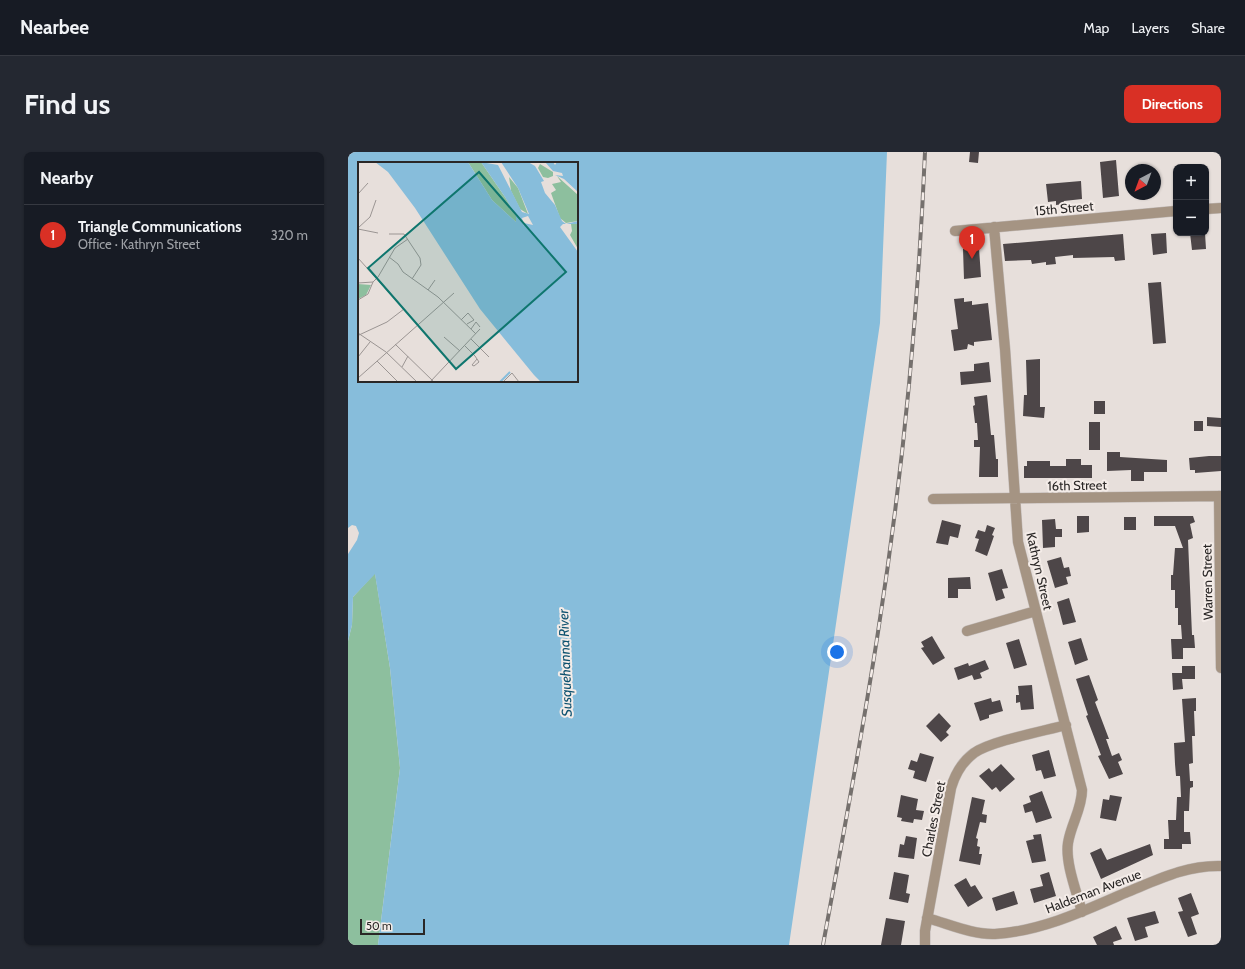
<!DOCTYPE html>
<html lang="en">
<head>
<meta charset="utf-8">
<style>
	:root { --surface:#171b24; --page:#242831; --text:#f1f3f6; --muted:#9ea1a6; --line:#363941; --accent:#d93025 }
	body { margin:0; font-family:Cabin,sans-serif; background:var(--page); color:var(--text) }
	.controls { position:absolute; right:12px; top:12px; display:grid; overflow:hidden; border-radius:8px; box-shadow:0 1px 3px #0004 }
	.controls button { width:36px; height:36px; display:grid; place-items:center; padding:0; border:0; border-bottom:1px solid var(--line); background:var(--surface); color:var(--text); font:20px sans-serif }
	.compass { position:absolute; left:777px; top:12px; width:36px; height:36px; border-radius:50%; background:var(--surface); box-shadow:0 1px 3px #0004; rotate:221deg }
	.scale { position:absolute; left:12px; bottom:10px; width:65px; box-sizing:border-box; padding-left:4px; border:2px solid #2a2726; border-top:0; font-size:11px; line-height:14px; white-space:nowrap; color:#2a2726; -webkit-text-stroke:3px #f4ece8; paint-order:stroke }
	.you { position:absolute; left:489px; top:500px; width:14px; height:14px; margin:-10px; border:3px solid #fff; border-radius:50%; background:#1a73e8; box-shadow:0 0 0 6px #1a73e833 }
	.badge { display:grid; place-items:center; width:26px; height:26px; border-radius:50%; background:var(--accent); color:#fff; font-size:13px; font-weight:700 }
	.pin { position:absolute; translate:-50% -33px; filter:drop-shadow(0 1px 2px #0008) }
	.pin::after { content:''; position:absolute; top:21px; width:14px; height:12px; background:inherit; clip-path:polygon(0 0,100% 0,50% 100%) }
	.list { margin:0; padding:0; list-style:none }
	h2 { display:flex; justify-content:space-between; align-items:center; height:52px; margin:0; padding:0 16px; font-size:17px }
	h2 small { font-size:13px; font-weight:400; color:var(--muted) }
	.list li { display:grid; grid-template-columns:26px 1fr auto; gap:12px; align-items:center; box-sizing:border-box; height:60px; padding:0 16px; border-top:1px solid var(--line) }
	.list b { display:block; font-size:15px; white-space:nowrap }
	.list p { margin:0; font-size:13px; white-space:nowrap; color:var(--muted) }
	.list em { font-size:13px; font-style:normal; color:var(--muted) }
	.map { position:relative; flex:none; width:873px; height:793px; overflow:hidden; border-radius:8px }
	header { display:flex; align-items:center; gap:24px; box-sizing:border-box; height:56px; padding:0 20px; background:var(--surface); border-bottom:1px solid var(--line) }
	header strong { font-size:19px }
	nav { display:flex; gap:22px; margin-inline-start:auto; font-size:14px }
	.intro { display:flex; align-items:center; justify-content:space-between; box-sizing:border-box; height:96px; padding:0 24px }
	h1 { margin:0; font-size:28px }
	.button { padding:10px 18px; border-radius:8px; background:var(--accent); color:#fff; font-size:14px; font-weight:700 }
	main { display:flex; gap:24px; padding:0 24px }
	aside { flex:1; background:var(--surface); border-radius:8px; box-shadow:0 1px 3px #0004 }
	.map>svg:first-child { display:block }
	.forest { fill:#8dbf9e }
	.water { fill:#87bddb; fill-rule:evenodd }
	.building { fill:#4d4648 }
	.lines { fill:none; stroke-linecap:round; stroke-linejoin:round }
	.minor-casing { stroke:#c1bab7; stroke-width:11 }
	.minor { stroke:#a59483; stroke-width:10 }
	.rail-casing { stroke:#75706d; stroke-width:4 }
	.rail { stroke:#f4ece8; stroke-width:2.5; stroke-dasharray:8; stroke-linecap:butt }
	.labels { text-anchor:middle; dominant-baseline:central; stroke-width:4; stroke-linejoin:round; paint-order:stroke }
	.street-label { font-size:13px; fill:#2a2726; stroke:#f4ece8 }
	.water-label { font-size:14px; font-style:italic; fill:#0c516f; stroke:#f4ece8 }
	.inset-river { fill:none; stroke:#87bddb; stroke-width:2 }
	.inset-road { fill:none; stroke:#9b9593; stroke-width:1 }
	.view { fill:#0f766e; fill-opacity:0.15; stroke:#0f766e; stroke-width:2 }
	.inset-edge { fill:none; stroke:#2a2726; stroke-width:2 }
</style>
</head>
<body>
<header>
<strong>Nearbee</strong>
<nav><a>Map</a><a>Layers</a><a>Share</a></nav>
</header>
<div class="intro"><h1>Find us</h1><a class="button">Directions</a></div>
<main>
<aside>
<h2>Nearby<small></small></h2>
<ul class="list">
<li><span class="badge">1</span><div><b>Triangle Communications</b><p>Office · Kathryn Street</p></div><em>320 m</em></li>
</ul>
</aside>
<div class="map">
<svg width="873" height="793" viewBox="0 0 873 793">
	<rect width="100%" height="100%" fill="#e7dfdb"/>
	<path class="forest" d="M 27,421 L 42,516 L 52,616 L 30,793 L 0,793 L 0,489 L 4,473 L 5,445 Z"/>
	<path class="water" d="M 0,0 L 539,0 L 532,171 L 441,793 L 30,793 L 52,616 L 42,516 L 27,422 L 5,445 L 4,473 L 0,489 L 0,402 L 9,388 L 11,381 L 8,374 L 4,373 L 0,376 ZM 11,11 L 229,11 L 229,229 L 11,229 Z"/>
	<path class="building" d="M 622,0 L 631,0 L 630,11 L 621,10 Z
		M 768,8 L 771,44 L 755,46 L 752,10 Z
		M 733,29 L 734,47 L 716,49 L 716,52 L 708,53 L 708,49 L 700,50 L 698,32 Z
		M 818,81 L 819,101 L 805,103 L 803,82 Z
		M 842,81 L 857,81 L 858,97 L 844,98 Z
		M 775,82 L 777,108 L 767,109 L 766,105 L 725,106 L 725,103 L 707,105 L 708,112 L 698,113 L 698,110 L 684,112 L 683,108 L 657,109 L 655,92 Z
		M 631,96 L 633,125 L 616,127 L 615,97 Z
		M 813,130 L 818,191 L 805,192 L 800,131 Z
		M 616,146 L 616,150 L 624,149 L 624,153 L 640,151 L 644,188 L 626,190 L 626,194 L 620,192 L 619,197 L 606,199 L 603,178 L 610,177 L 606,147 Z
		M 692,207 L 692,255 L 697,255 L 696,266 L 675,264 L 676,243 L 679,243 L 678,208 Z
		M 641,210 L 643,230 L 613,233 L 612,220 L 626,219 L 626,212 Z
		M 639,243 L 643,283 L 646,283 L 648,307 L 650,307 L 650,325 L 631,325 L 632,295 L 626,295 L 626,288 L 630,288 L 629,271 L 627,271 L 625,254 L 627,253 L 626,245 Z
		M 746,249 L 757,249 L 757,262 L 746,262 Z
		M 859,265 L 873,266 L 873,275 L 859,274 Z
		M 846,269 L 855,269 L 855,279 L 846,279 Z
		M 741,270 L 752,270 L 752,298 L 741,298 Z
		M 759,300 L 772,300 L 772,305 L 819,308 L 819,320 L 796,320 L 796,329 L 783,329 L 783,318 L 759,319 Z
		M 861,304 L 873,304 L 873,319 L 847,321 L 847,318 L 842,318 L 841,306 Z
		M 718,307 L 733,307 L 733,313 L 744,313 L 744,326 L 676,326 L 676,314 L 679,314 L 679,309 L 702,309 L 702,314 L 718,314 Z
		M 729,364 L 741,364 L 741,380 L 729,381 Z
		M 806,364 L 845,364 L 847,370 L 842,372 L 845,386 L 840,388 L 844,483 L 846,483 L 847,496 L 835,496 L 835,507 L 824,507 L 823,487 L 834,487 L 833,473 L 830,473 L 830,456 L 827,456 L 827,438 L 823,438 L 823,423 L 825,423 L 827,396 L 835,396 L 827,374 L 806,374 Z
		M 776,365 L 788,365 L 788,378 L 776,378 Z
		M 707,367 L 708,377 L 714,377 L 714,385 L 707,385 L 707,395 L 695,396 L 694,368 Z
		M 594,368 L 613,373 L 610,386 L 602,384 L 600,393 L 588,391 Z
		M 639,373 L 647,376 L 644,383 L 646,384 L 639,404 L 627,399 L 631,387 L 627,386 L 630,378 L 637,380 Z
		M 713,405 L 716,416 L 721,415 L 723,424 L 718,425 L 720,432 L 707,436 L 699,409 Z
		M 654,417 L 660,436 L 654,437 L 657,446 L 648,449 L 640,421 Z
		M 622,425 L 623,437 L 610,437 L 610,446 L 600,446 L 600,426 Z
		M 721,446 L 728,470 L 715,473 L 709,450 Z
		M 584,484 L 597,506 L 585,513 L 573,496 L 576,495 L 573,490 Z
		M 733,486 L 740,508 L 727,513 L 720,490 Z
		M 671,487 L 679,513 L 666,517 L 658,491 Z
		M 637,508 L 641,517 L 632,521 L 634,526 L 626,528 L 624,523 L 610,528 L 606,516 L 620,511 L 621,514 Z
		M 834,514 L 847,514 L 847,527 L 834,527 L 835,537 L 825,538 L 824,521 L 834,521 Z
		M 741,523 L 750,548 L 747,550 L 761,587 L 758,587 L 764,604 L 771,601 L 774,608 L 770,610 L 775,622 L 761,627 L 750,604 L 753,603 L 738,564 L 740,563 L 728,527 Z
		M 684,533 L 686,557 L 673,558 L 672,550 L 668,551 L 668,543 L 671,543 L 670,534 Z
		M 643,546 L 644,550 L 652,548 L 655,559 L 641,563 L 641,566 L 632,569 L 626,551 Z
		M 848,546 L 848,559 L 846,559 L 847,584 L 844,584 L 845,611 L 841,612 L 842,629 L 845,629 L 845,635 L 842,636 L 841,659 L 836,659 L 836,680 L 842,680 L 843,692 L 834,692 L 834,697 L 816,697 L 816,687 L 821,687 L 820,668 L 828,668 L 829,645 L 833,645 L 832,624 L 828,624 L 827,612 L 826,591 L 837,590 L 834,547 Z
		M 591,561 L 603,574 L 598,580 L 601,583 L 593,590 L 578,574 Z
		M 701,598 L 708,624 L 696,627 L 693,618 L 688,619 L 684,603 Z
		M 572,601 L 586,605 L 578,630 L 565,626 L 567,619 L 560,617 L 563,608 L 569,610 Z
		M 653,612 L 667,627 L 652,640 L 648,635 L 644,638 L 631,624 L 641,616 L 644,620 Z
		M 694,639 L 704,666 L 688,671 L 684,659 L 677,661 L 675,653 L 683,650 L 681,644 Z
		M 553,643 L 570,647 L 568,658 L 576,659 L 574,668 L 566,667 L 565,671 L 553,669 L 554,666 L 549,665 Z
		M 762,643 L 774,645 L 768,669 L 752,666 L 755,647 L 761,648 Z
		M 624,645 L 637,648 L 634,662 L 639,663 L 638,671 L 632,670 L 628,686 L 630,687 L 629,694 L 632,695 L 631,702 L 634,702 L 632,713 L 611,709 Z
		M 693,682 L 698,709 L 684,711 L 678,689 L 686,687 L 685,683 Z
		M 558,684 L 569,686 L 566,707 L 550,705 L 552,692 L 556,693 Z
		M 802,692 L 805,703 L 753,727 L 742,701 L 753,696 L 759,708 Z
		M 546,720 L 561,723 L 558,741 L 562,742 L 560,751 L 541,747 Z
		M 701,720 L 708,744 L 686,751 L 682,737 L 695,734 L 692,723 Z
		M 618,726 L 623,735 L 627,733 L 635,746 L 620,755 L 606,733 Z
		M 666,739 L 670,752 L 648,759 L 644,746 Z
		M 843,741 L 851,762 L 843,765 L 849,782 L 840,785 L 830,760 L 835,759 L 830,746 Z
		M 807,759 L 811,771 L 797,775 L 800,785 L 787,789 L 779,766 Z
		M 538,766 L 557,769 L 553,793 L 533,793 Z
		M 768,774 L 774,787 L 765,790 L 766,793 L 749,793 L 745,785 Z"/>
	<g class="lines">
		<defs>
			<path id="minor" d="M 858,57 L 873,56
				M 646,75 L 657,197 L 670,390 L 734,638 C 734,657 723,672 720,691 C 717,711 729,741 734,760
				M 607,79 L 828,59
				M 871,344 L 873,516
				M 585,347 L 873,344
				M 619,479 L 688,459
				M 579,766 C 601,772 625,783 647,782 C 693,779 736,759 777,741 C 809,728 838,713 873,714
				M 577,793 L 577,779 L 603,636 C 607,622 614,610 626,601 C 643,589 696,579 718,573"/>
		</defs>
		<use href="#minor" class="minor-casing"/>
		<use href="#minor" class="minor"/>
		<defs>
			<path id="rail" d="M 475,793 C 494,689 514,585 530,480 C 555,321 570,161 577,0"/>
		</defs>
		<use href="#rail" class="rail-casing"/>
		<use href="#rail" class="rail"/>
	</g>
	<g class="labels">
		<g class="street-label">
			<text transform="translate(716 56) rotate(-5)">15th Street</text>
			<text transform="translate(729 333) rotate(-1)">16th Street</text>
			<text transform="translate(692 419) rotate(77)">Kathryn Street</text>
			<text transform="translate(859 430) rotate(-91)">Warren Street</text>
			<text transform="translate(585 667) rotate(-79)">Charles Street</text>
			<text transform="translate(745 739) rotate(-21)">Haldeman Avenue</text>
		</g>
		<g class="water-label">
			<text transform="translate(217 511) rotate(-92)">Susquehanna River</text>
		</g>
	</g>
	<g transform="translate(10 10)">
		<rect width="220" height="220" fill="#e7dfdb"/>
		<path d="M 110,0 L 123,0 L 147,35 L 159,54 L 158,60 L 134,38 ZM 182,2 L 195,10 L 195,14 L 190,16 L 185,15 L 180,6 ZM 199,14 L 220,33 L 220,59 L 208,61 L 202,56 L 193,31 L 198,28 L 194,22 L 203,20 ZM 151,15 L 160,26 L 170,52 L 162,47 L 153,29 ZM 213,62 L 220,62 L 220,87 L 212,73 L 214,69 ZM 0,122 L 13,123 L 8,133 L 0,137 Z" fill="#8dbf9e"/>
		<path d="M 17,0 L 110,0 L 134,38 L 158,60 L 158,54 L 147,35 L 123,0 L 140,3 L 164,50 L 171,52 L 160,26 L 143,0 L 170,0 L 177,4 L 186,19 L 183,20 L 187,31 L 197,43 L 204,59 L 208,62 L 220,59 L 220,62 L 205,62 L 202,65 L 220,90 L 220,220 L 183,220 L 176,213 L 122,147 L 57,46 L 30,10 ZM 170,54 L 175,63 L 166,61 L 166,64 L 164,56 ZM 187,0 L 195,0 L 197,3 L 199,0 L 220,0 L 220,30 L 206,17 L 197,13 L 205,14 L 204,11 L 195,9 Z" fill="#87bddb" fill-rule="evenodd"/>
		<path class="inset-river" d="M 142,220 L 152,210"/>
		<path class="inset-road" d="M 0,32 L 10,21M 0,66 L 12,55 L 18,38M 0,67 L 20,71M 31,72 L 46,72 L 62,96 L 63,103 L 54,117M 31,95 L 40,102 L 45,110 L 80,135 L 118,172M 0,96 L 60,163M 0,121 L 15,120 L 20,115 L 37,86 L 50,77M 70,128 L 77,118M 0,138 L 10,132 L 15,120M 103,158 L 110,151 L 116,158 L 109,162M 113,167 L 118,160 L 122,165M 0,171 L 28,190 L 59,220M 1,173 L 29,160 L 46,147M 86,175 L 102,189M 113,177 L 131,195M 37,182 L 76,220M 107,184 L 117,194 L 121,200 L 116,204 L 114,203 L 119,197M 0,195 L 12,180M 19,199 L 40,220M 44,205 L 50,194M 0,216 L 96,131M 72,220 L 122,167M 145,220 L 154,211 L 161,220"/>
		<path class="view" d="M 121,10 L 208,110 L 98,207 L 10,106 Z"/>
		<rect width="220" height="220" class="inset-edge"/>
	</g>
</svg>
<div class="controls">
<button>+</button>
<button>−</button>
</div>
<svg class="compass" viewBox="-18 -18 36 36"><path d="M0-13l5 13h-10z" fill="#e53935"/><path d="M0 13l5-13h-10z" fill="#9ea1a6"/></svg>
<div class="scale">50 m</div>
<div class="you"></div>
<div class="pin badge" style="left:624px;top:107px">1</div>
</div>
</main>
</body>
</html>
